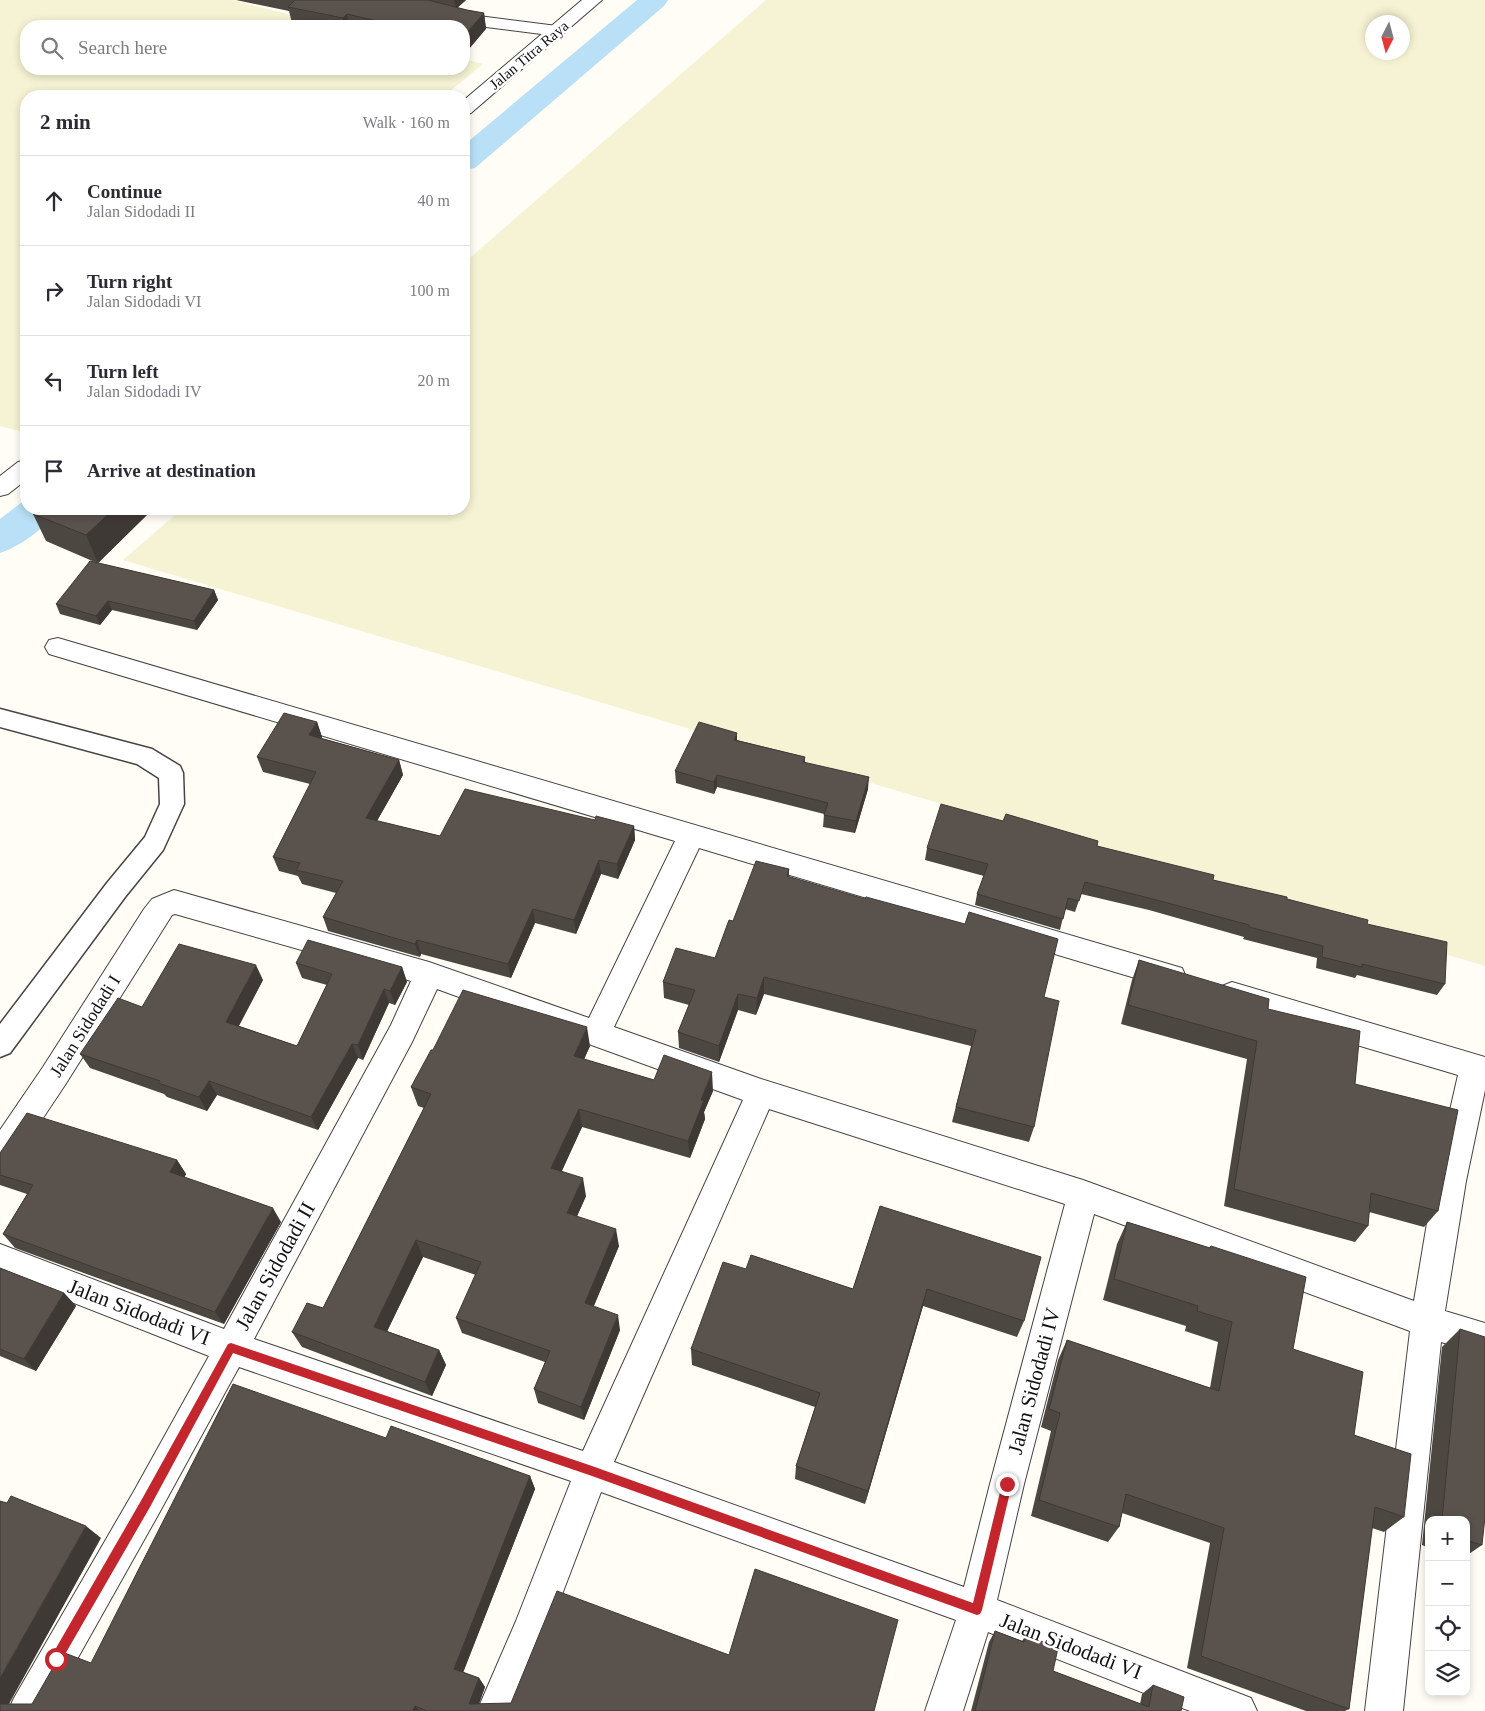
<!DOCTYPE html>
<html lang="en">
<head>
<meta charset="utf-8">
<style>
	:root { --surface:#fff; --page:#f2f2f3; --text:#2b2b33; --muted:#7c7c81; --line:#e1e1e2 }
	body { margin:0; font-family:"Times New Roman",serif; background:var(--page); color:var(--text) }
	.controls { position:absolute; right:15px; bottom:15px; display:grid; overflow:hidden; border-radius:10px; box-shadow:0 2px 8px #0003 }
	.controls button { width:45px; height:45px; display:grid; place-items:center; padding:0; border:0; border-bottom:1px solid var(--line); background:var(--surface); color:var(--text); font:25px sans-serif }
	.compass { position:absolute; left:1365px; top:15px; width:45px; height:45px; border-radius:50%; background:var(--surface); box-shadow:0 2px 8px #0003; rotate:186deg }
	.stop { position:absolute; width:15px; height:15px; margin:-11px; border:4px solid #c4262e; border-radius:50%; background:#fff }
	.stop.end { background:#c4262e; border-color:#fff; box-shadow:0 1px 5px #0008 }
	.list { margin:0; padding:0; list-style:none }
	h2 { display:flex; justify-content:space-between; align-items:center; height:65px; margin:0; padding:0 20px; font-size:21px }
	h2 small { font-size:16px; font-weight:400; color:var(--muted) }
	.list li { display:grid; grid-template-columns:32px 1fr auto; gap:15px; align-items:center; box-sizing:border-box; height:90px; padding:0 20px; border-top:1px solid var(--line) }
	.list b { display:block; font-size:19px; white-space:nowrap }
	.list p { margin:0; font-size:16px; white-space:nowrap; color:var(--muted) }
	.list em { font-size:16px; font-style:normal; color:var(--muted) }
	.icon { flex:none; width:28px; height:28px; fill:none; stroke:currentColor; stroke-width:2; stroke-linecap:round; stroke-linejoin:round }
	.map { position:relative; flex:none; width:1485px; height:1711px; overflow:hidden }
	.search { position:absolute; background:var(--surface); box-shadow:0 2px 8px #0003; left:20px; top:20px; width:450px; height:55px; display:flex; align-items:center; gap:12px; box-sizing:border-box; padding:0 18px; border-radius:20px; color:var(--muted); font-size:19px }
	.panel { position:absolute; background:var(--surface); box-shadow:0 2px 8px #0003; left:20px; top:90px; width:450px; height:425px; border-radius:20px }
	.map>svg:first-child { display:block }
	.farmland { fill:#f6f3d4; fill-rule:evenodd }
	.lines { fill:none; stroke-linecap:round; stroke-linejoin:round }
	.canal { fill:#b9e0f7; fill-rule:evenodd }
	.service-casing { stroke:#444; stroke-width:3 }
	.minor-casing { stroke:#444; stroke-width:2 }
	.tertiary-casing { stroke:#444; stroke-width:2 }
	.service { fill:#fff; fill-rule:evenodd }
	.minor { fill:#fff; fill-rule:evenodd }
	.tertiary { fill:#fff; fill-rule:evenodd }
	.wall { fill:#4d4742 }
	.shaded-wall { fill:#3f3936 }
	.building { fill:#5a524d; stroke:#3f3936 }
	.route { fill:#c4262e }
	.labels { text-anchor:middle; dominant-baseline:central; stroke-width:5; stroke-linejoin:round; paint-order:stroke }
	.far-street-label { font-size:15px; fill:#111; stroke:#fff }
	.street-label { font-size:18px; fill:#111; stroke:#fff }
	.near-street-label { font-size:21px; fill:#111; stroke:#fff }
</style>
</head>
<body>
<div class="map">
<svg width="1485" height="1711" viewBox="0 0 1485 1711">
	<rect width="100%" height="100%" fill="#fffdf5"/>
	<path class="farmland" d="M 0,0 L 232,0 L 336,26 L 26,26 L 26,69 L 464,69 L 464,59 L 483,64 L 444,96 L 26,96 L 26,433 L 0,426 Z
		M 766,0 L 1485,0 L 1485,966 L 123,560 L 182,509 L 464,509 L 464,263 ZM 1372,22 L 1402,22 L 1402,52 L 1372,52 Z"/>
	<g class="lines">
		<path class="canal" d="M 637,0 L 668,0 L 664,6 L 475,168 L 464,170 L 464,145 Z
			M 26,499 L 26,509 L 57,509 C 46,528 21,546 0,553 L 0,519 Z"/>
		<defs>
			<path id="service" d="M 0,709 L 152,749 L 180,766 L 183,773 L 184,804 L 163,850 L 125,897 L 10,1053 L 0,1057 L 0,1024 L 107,883 L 145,837 L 160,804 L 159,778 L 137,764 L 0,727 Z"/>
			<path id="minor" d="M 388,0 L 417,0 L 471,15 L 557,26 L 563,27 L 566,31 L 563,35 L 557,36 L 470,25 L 391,4 Z
				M 58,638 L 1182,968 L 1186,977 L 1182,986 L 1172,989 L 699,848 L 614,1027 L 761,1079 L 1083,1180 L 1414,1301 L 1434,1181 L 1458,1075 L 1232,1008 L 1222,1004 L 1217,995 L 1222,986 L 1232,982 L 1485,1057 L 1485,1090 L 1466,1181 L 1445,1311 L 1485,1323 L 1485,1355 L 1441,1342 L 1403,1711 L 1365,1711 L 1410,1331 L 1094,1214 L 1024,1484 L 997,1600 L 1251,1698 L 1257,1711 L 1190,1711 L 988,1632 L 963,1711 L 925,1711 L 956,1620 L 601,1492 L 550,1626 L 515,1711 L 477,1711 L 516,1621 L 571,1481 L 239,1367 L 158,1515 L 48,1711 L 8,1711 L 14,1698 L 134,1491 L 209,1356 L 0,1274 L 0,1244 L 224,1329 L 391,1025 L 411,981 L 175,914 L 172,915 L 65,1085 L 11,1166 L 0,1170 L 0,1130 L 43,1067 L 144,909 L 152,899 L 174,890 L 429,962 L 589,1018 L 675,841 L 49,654 L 45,647 L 49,640 ZM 437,989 L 743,1100 L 583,1451 L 254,1339 L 412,1042 ZM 769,1109 L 1065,1204 L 990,1484 L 964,1587 L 614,1462 Z"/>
			<path id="tertiary" d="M 582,0 L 602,0 L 471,113 L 464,115 L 464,100 Z
				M 26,460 L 26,480 L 8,494 L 0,496 L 0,476 L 18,462 Z"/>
		</defs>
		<use href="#service" class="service-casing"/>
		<use href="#minor" class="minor-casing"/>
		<use href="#tertiary" class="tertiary-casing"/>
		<use href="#service" class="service"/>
		<use href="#minor" class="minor"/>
		<use href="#tertiary" class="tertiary"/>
	</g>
	<path class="wall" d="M 236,0 L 466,0 L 457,8 L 467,10 L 484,13 L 486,29 L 464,26 L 306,26 L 292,23 L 289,11 Z
		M 153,509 L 98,563 L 214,590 L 218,600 L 197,630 L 112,610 L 100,625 L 60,614 L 56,604 L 97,563 L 46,541 L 33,514 Z
		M 317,722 L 322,737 L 321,738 L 399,760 L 403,775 L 377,821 L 440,836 L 595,820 L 634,826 L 635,840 L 618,879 L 601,874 L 576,934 L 535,923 L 511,978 L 421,954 L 420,957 L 328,931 L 323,917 L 336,893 L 302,884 L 298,876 L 279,871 L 273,857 L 310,784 L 263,772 L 257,757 Z
		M 737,740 L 805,757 L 805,763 L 868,789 L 855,833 L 823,827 L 824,814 L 717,787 L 714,794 L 676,783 L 675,771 Z
		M 1097,846 L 1213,880 L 1287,899 L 1367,924 L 1445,984 L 1437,995 L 1357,975 L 1355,978 L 1316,968 L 1317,958 L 1243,939 L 1244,937 L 1149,910 L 1081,894 L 1075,912 L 1065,909 L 1060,930 L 975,905 L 977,894 L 984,876 L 925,860 L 927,848 Z
		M 789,869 L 789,877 L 1044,997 L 1034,1127 L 1029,1142 L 952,1122 L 971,1046 L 764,994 L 756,1015 L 738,1010 L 719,1062 L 679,1048 L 678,1032 L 689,1005 L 664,998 L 663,982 L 715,958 L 733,921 Z
		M 1139,960 L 1268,1009 L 1355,1084 L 1438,1211 L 1424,1227 L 1369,1212 L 1368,1226 L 1355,1242 L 1224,1206 L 1247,1059 L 1121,1024 L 1132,980 Z
		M 296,963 L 402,967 L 407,982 L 395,1005 L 389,1003 L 363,1060 L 358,1058 L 318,1130 L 217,1095 L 207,1111 L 167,1097 L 164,1094 L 90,1068 L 80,1054 L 142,1007 L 263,980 L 239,1026 L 297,1046 L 327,985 L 302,978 Z
		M 590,1046 L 584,1059 L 654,1080 L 713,1091 L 704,1112 L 705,1119 L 690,1158 L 582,1127 L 562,1171 L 586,1196 L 577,1216 L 619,1246 L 594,1306 L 620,1330 L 584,1420 L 538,1403 L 534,1389 L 545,1362 L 462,1333 L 456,1318 L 476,1275 L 423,1257 L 387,1331 L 439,1350 L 446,1365 L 432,1396 L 302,1347 L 292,1332 L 323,1308 L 424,1108 L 418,1106 L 411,1087 L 433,1050 Z
		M 0,1153 L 177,1160 L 186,1174 L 184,1178 L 281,1222 L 224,1324 L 15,1248 L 3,1234 L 27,1194 L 0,1185 Z
		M 880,1206 L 1024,1321 L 1017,1337 L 923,1306 L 865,1504 L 795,1479 L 796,1466 L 815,1407 L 692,1365 L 691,1349 L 746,1269 L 853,1289 Z
		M 1127,1222 L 1210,1248 L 1211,1246 L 1293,1349 L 1354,1435 L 1404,1517 L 1384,1532 L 1372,1528 L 1349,1709 L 1345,1711 L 1306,1711 L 1187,1668 L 1210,1543 L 1122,1513 L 1119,1527 L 1108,1542 L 1031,1516 L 1051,1431 L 1041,1427 L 1058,1360 L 1067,1340 L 1210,1388 L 1218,1342 L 1185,1331 L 1186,1326 L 1103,1300 L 1117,1244 Z
		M 0,1268 L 64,1293 L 76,1306 L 36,1371 L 0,1356 Z
		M 1460,1329 L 1482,1545 L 1466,1556 L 1466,1520 L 1429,1520 L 1429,1548 L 1422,1545 L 1442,1347 Z
		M 386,1438 L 530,1476 L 535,1489 L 463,1672 L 479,1678 L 485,1687 L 479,1704 L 874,1711 L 0,1711 L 101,1538 L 9,1704 L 32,1704 L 91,1663 Z
		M 995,1631 L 1022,1641 L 1026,1635 L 1053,1671 L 1140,1704 L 1142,1694 L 1153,1685 L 1181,1711 L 971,1711 L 989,1642 Z"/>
	<path class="shaded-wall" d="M 454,0 L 466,0 L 456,9 Z
		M 484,13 L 486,29 L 464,55 L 464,36 Z
		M 347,14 L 349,26 L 344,26 L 343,18 Z
		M 114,509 L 153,509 L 98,563 L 86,535 Z
		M 214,590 L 218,600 L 197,630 L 194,621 Z
		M 108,601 L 112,610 L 100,625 L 96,616 Z
		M 317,722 L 322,737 L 314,750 L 309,735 Z
		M 737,733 L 737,746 L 734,740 Z
		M 399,760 L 403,775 L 370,833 L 366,818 Z
		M 717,775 L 717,787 L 714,794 L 714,782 Z
		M 869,777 L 868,789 L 855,833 L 856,821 Z
		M 634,826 L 635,840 L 618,879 L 617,864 Z
		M 599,860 L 601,874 L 576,934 L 574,920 Z
		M 533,909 L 535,923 L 511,978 L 508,964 Z
		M 417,940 L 421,954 L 420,957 L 415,944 Z
		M 256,965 L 263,980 L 233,1036 L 226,1022 Z
		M 402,967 L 407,982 L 395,1005 L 390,991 Z
		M 764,977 L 764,994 L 756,1015 L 757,998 Z
		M 384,989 L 389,1003 L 363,1060 L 358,1045 Z
		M 738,994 L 738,1010 L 719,1062 L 719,1046 Z
		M 587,1027 L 590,1046 L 577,1075 L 574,1056 Z
		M 352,1044 L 358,1058 L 318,1130 L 311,1117 Z
		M 712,1072 L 713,1091 L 704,1112 L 705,1119 L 690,1158 L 688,1141 L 701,1100 Z
		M 209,1081 L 217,1095 L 207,1111 L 199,1097 Z
		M 579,1109 L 582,1127 L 555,1185 L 551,1168 Z
		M 177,1160 L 186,1174 L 179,1187 L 170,1172 Z
		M 583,1178 L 586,1196 L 571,1230 L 567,1213 Z
		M 273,1208 L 281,1222 L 224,1324 L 215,1312 Z
		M 616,1229 L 619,1246 L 588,1319 L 585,1303 Z
		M 416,1240 L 423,1257 L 382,1342 L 374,1327 Z
		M 927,1289 L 923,1306 L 865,1504 L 868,1491 Z
		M 64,1293 L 76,1306 L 36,1371 L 24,1359 Z
		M 618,1315 L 620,1330 L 584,1420 L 581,1407 Z
		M 439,1350 L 446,1365 L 432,1396 L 425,1382 Z
		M 530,1476 L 535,1489 L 461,1678 L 454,1669 Z
		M 86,1526 L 101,1538 L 12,1697 L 6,1710 L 0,1709 L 0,1678 Z
		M 479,1678 L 485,1687 L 476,1711 L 469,1704 Z
		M 415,1706 L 419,1711 L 413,1711 Z"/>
	<path class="building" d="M 295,0 L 428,0 L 467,10 L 484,13 L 464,36 L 464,26 L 398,26 L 347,14 L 343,18 L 288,7 Z
		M 38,509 L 114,509 L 86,535 L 33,514 Z
		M 90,561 L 214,590 L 194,621 L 108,601 L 96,616 L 56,604 Z
		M 284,713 L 317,722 L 309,735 L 399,760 L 366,818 L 440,836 L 465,789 L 595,820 L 596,816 L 634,826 L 617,864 L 599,860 L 574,920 L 533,909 L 508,964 L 417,940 L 415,944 L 323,917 L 343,881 L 296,870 L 300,863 L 273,857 L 316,772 L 257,757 Z
		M 699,722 L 737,733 L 734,740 L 805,757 L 803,762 L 869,777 L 856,821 L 824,815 L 828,803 L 717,775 L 714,782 L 675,771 Z
		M 941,804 L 1003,821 L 1006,814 L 1098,841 L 1097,846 L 1214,875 L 1213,880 L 1287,897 L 1287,899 L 1368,920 L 1367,924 L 1447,942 L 1445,984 L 1362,964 L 1362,967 L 1322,957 L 1323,946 L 1249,927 L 1249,925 L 1153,899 L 1085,882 L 1079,901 L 1068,898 L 1063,919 L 977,894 L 988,864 L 927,848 Z
		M 756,861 L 789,869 L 787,876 L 865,899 L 866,897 L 965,924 L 969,912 L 1058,939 L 1044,997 L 1059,1001 L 1034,1127 L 956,1107 L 976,1030 L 764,977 L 757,998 L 738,994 L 719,1046 L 678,1032 L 695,990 L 663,982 L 676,948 L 715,958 L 729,920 L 733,921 Z
		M 308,940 L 402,967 L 390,991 L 384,989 L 358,1045 L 352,1044 L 311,1117 L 209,1081 L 199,1097 L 158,1083 L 160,1081 L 80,1054 L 118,998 L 142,1007 L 179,944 L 256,965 L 226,1022 L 297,1046 L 332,974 L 296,963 Z
		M 1139,960 L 1269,999 L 1268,1009 L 1360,1031 L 1355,1084 L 1458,1110 L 1438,1211 L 1371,1193 L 1368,1226 L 1234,1189 L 1257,1041 L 1128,1005 Z
		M 463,990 L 587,1027 L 574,1056 L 654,1080 L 664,1055 L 712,1072 L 701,1100 L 704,1100 L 688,1141 L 579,1109 L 551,1168 L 583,1178 L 567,1213 L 616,1229 L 585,1303 L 618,1315 L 581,1407 L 534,1389 L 550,1351 L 456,1318 L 481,1262 L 416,1240 L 374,1327 L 439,1350 L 425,1382 L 292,1332 L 307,1303 L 323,1308 L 431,1094 L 411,1087 L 431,1050 L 433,1050 Z
		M 27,1113 L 177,1160 L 170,1172 L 273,1208 L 215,1312 L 3,1234 L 33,1185 L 0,1175 L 0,1153 Z
		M 880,1206 L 1041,1257 L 1024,1321 L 927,1289 L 868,1491 L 796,1466 L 820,1393 L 691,1349 L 723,1262 L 746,1269 L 751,1255 L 853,1289 Z
		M 1127,1222 L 1210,1248 L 1211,1246 L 1306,1277 L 1293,1349 L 1363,1372 L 1354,1435 L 1411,1454 L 1404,1517 L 1375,1507 L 1349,1709 L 1201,1656 L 1224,1528 L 1126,1494 L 1119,1527 L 1039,1500 L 1060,1413 L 1049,1409 L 1067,1340 L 1219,1391 L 1232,1322 L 1197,1311 L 1198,1306 L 1114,1279 Z
		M 0,1268 L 64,1293 L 24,1359 L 0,1349 Z
		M 1460,1329 L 1485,1337 L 1485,1517 L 1482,1545 L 1466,1540 L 1466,1520 L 1442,1520 Z
		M 233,1384 L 386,1438 L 391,1426 L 530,1476 L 454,1669 L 479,1678 L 469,1704 L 511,1703 L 557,1591 L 729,1655 L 755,1569 L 898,1620 L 874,1711 L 427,1711 L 415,1706 L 413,1711 L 0,1711 L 0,1704 L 32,1704 L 62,1652 L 91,1663 Z
		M 11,1496 L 86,1526 L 0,1678 L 0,1501 L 7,1503 Z
		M 995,1631 L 1024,1642 L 1026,1635 L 1058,1648 L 1053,1671 L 1149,1707 L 1153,1685 L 1184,1697 L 1181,1711 L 975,1711 Z"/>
	<path class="route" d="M 231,1343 L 592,1466 L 973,1603 L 1002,1484 L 1007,1478 L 1012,1484 L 982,1610 L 980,1614 L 977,1615 L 592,1476 L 233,1353 L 150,1507 L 60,1663 L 56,1664 L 52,1663 L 50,1659 L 52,1655 L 142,1499 L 228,1344 Z"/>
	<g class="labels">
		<g class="far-street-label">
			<text transform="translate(529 55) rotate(-40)">Jalan Titra Raya</text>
		</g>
		<g class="street-label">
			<text transform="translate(85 1026) rotate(-58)">Jalan Sidodadi I</text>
		</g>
		<g class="near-street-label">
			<text transform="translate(275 1266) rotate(-61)">Jalan Sidodadi II</text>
			<text transform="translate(139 1312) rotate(21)">Jalan Sidodadi VI</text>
			<text transform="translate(1034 1381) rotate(-75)">Jalan Sidodadi IV</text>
			<text transform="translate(1071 1646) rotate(21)">Jalan Sidodadi VI</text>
		</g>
	</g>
</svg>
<div class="controls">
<button>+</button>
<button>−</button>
<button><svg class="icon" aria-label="locate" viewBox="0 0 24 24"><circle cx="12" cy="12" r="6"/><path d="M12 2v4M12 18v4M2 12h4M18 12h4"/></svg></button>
<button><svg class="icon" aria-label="layers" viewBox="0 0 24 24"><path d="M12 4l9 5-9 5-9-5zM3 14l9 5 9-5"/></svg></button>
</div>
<svg class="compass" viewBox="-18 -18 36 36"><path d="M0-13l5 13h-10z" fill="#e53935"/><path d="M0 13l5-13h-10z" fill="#7c7c81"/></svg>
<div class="stop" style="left:56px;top:1659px"></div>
<div class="stop end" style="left:1007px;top:1484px"></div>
<div class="search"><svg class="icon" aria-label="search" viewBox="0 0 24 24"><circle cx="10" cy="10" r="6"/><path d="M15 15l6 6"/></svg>Search here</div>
<section class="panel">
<h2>2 min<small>Walk · 160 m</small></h2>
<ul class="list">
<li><svg class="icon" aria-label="ahead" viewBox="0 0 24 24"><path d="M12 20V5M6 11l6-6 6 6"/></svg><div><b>Continue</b><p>Jalan Sidodadi II</p></div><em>40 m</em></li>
<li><svg class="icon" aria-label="right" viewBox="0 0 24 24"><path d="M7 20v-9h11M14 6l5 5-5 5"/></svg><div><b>Turn right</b><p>Jalan Sidodadi VI</p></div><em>100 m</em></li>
<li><svg class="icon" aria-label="left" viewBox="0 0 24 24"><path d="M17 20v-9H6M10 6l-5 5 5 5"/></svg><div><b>Turn left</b><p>Jalan Sidodadi IV</p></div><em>20 m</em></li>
<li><svg class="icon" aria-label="arrive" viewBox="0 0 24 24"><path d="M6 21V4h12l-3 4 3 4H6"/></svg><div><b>Arrive at destination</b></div></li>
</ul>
</section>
</div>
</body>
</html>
